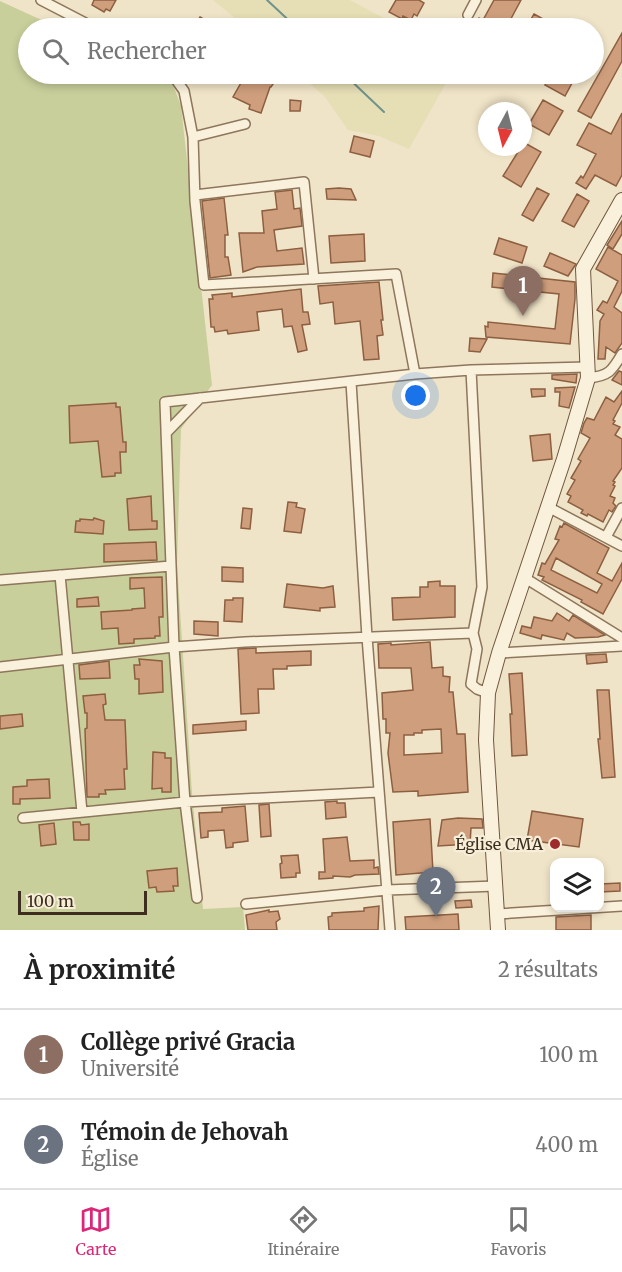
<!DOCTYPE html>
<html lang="fr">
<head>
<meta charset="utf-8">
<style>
	:root { --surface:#fff; --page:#f2f2f2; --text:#222; --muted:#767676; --line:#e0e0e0; --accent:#db2777 }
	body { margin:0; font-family:Merriweather,serif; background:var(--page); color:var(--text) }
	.controls { position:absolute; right:18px; bottom:18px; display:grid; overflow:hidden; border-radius:12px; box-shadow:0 3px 9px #0003 }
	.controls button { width:54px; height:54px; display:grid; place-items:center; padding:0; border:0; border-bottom:2px solid var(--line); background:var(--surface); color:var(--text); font:30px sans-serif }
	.compass { position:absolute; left:478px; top:102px; width:54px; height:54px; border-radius:50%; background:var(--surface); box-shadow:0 3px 9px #0003; rotate:187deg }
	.scale { position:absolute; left:18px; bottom:15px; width:129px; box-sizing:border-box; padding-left:6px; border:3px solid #3d2e20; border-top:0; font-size:16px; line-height:21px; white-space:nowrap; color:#3d2e20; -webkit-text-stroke:4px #f7eed8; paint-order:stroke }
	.you { position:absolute; left:416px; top:396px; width:21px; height:21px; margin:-15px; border:4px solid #fff; border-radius:50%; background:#1a73e8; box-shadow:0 0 0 9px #1a73e833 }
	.badge { display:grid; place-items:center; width:39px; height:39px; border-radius:50%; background:var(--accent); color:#fff; font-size:20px; font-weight:700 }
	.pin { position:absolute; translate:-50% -50px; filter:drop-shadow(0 2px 3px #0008) }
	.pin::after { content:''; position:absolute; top:32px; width:21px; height:18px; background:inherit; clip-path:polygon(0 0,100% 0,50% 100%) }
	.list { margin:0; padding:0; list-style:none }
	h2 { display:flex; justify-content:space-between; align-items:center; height:78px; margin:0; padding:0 24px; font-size:26px }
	h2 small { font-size:20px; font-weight:400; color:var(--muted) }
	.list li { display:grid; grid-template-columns:39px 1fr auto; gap:18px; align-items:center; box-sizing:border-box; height:90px; padding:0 24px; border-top:2px solid var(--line) }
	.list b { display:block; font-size:22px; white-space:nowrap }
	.list p { margin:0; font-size:20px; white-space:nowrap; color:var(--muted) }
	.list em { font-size:20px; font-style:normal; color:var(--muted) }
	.icon { flex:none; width:33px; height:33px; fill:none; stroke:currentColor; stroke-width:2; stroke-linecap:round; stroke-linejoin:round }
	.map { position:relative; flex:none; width:622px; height:930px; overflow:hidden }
	.search { position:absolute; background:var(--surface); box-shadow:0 3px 9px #0003; left:18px; right:18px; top:18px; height:66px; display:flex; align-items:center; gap:15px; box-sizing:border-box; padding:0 21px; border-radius:33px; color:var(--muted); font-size:22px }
	.sheet { height:258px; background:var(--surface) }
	nav { display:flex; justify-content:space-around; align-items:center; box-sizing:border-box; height:84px; border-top:2px solid var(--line); background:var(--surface); font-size:16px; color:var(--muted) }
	nav a { display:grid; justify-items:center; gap:3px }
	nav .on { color:var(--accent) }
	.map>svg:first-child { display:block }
	.farmland { fill:#e6deb5 }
	.green { fill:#c9cf9b }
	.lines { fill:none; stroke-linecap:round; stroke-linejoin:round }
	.stream { stroke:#6f938a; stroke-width:2 }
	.building { fill:#cf9f7d; stroke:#8d5f41; stroke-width:1.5; fill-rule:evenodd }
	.street-casing { stroke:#8d765c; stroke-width:12 }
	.secondary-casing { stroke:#6f573f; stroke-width:16 }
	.street { stroke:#faf1dc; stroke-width:9 }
	.secondary { stroke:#faf1dc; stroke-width:14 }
	.poi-dot { fill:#9e2a2b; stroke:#f7eed8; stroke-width:2 }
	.labels { text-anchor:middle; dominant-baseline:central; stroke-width:4.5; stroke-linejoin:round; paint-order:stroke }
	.poi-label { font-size:16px; fill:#3d2e20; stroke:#f7eed8; text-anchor:end }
</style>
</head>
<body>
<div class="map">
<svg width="622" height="930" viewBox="0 0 622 930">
	<rect width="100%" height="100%" fill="#f0e4c8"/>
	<path class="farmland" d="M 213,0 L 350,0 L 402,28 L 247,28 Z
		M 299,74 L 451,74 L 409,149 L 379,136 L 348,130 L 325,97 Z"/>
	<path class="green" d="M 0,1 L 59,28 L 28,28 L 28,74 L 155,74 L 172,82 L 181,106 L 212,385 L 181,429 L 177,564 L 192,793 L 203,909 L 243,907 L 245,930 L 0,930 Z"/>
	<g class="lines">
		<path class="stream" d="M 267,0 L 297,28
			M 344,74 L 384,112"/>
	</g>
	<path class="building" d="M 94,0 L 116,0 L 110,11 L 106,9 L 104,12 L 92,5 Z
		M 396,0 L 419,0 L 424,3 L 417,16 L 414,14 L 411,20 L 403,16 L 402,19 L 389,12 Z
		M 494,0 L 521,0 L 506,28 L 473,28 L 479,18 L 483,20 Z
		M 534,14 L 545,20 L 540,28 L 526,28 Z
		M 200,17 L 219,28 L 202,28 L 196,25 Z
		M 622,33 L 622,61 L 591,118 L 578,111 Z
		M 246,74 L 261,74 L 275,81 L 271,87 L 270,87 L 261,113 L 249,109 L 250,105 L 233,97 Z
		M 551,74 L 577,74 L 565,96 L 545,85 Z
		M 290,100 L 301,101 L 300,111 L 290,111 Z
		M 543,100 L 563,111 L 549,135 L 529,124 Z
		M 622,113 L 622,175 L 616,186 L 595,175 L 586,189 L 576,183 L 581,176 L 583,178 L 596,154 L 577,145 L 589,123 L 611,134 Z
		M 354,136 L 374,141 L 370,157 L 350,152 Z
		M 523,142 L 541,152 L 521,187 L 503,176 L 518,152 L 510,147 L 523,147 Z
		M 339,188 L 351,189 L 356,200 L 327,199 L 326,189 Z
		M 537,188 L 549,194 L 533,221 L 522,215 Z
		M 292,190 L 294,209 L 300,208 L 302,226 L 274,230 L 277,251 L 302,248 L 304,264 L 257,267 L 243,272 L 239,233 L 264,233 L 262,211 L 277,209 L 275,192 Z
		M 577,194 L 589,201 L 574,227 L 562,221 Z
		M 224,198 L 228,235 L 225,235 L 225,257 L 228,257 L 231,275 L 210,278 L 202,201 Z
		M 622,221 L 622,234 L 613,249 L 607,245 Z
		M 364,234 L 365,261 L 331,263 L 329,236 Z
		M 499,238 L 527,247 L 522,263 L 494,254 Z
		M 608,247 L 622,255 L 622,291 L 614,307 L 622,313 L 622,343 L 615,353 L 606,347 L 605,359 L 598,359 L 600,321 L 604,314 L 597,310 L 603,301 L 607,303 L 618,281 L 596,269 Z
		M 550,253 L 576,264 L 568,276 L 544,266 Z
		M 493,273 L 575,282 L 575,299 L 570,344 L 486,337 L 485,326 L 488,327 L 488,322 L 555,329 L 559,294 L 492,287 Z
		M 379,282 L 383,320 L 381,320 L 383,335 L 377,336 L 379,359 L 364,360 L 360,321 L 335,324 L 333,302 L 320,304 L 318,286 Z
		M 301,289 L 303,312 L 308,312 L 310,324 L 302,325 L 307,350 L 298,352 L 292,326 L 284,327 L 282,309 L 257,312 L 259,330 L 228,334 L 227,330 L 215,332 L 214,327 L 211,327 L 209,299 L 213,299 L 212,295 L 232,293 L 232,297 Z
		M 470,338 L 487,339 L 480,352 L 469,351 Z
		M 619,371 L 622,372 L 622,385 L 612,380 Z
		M 577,374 L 576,383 L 552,379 L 552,375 Z
		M 575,387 L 569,408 L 559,406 L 560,392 L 555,392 L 555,388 Z
		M 531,389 L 545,389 L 545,396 L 532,397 Z
		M 622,391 L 622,403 L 613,420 L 615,421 L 613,424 L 620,427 L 615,435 L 622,439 L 622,468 L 613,481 L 615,482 L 613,485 L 615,486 L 610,496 L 615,498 L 613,503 L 616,506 L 612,512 L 609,510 L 603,522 L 588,514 L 587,516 L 581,513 L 583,510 L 568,502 L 571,496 L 567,494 L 575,480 L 571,478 L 581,461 L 578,459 L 590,438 L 581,433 L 584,423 L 587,418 L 594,420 L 606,397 L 614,402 Z
		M 116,403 L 116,407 L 120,407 L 123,442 L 126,442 L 126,452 L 120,452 L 121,473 L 115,473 L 115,476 L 102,477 L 98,441 L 70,443 L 69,406 Z
		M 550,434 L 552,459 L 533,461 L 530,436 Z
		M 151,496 L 152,521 L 157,521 L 157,529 L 129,530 L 127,499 Z
		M 288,502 L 297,503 L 296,507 L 305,509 L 301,533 L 284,531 Z
		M 243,508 L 252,509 L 250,529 L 241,528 Z
		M 94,518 L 104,521 L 103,534 L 75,532 L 76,521 L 80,521 L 80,519 L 93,520 Z
		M 564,523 L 609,548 L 597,573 L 612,581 L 622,563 L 622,579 L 603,614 L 581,602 L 582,600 L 542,580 L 544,577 L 538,575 L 542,563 L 545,564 L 559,540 L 555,539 L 560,526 L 562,527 ZM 556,558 L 602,584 L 597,593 L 551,570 Z
		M 156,542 L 157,560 L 104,562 L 104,544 Z
		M 222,567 L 243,568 L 243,582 L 222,581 Z
		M 162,577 L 163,617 L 159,617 L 160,636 L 155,636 L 155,638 L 134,639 L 134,643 L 119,644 L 118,628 L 102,629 L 101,612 L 132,610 L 132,609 L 145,608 L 144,588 L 130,589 L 130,578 Z
		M 440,581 L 440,586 L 455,586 L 455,617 L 393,620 L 392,598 L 420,597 L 420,587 L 428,587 L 428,582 Z
		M 287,584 L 323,588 L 333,586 L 335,607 L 320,608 L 320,611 L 284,607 Z
		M 98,597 L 99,606 L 77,607 L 77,599 Z
		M 233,598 L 243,598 L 242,622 L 224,621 L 225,600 L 233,600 Z
		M 557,613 L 569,621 L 573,615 L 605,635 L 598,637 L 575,638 L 567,633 L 564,640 L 542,635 L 541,639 L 520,633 L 522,626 L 531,628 L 534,617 L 552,621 Z
		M 194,621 L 218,622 L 218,636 L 194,634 Z
		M 430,642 L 432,668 L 443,667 L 443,676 L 450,677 L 449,692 L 453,692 L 457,734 L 465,734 L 468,792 L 418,796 L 418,791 L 393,792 L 388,753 L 390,733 L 386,733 L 386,719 L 383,719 L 382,693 L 413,690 L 411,668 L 379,668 L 378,644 L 391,643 L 391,645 ZM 441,729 L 442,753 L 404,755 L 404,735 L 414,735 L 414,733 L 422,733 L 422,730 Z
		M 256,648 L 256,653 L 311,651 L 311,665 L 287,666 L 287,669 L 273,669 L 274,689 L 258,689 L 259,713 L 241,714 L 238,649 Z
		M 606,654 L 607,662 L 587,664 L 586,655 Z
		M 139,659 L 162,661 L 163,692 L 139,694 L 139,679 L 135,679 L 134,665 L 140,665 Z
		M 109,661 L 110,678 L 80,679 L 79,665 Z
		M 522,673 L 527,755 L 512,756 L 510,714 L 512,714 L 509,674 Z
		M 597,690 L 609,690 L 615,777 L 602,778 L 598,739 L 600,739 Z
		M 105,694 L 106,704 L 103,705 L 105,720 L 125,720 L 127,769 L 124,769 L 125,789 L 105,790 L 106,794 L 99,794 L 99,797 L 87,797 L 85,729 L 87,728 L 87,713 L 85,713 L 83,696 Z
		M 22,714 L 23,726 L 0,729 L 0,716 Z
		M 246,721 L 246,730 L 193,734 L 193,725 Z
		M 153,752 L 165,753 L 165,758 L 171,758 L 171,792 L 162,792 L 162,788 L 152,789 Z
		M 49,779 L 50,798 L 20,799 L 20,804 L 13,804 L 13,787 L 27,786 L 27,780 Z
		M 337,801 L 337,803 L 345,803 L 346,817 L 326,819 L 325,802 Z
		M 269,804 L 271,836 L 261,837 L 259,805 Z
		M 245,806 L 248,841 L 233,843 L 233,847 L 226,848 L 224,830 L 208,831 L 208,837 L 201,838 L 199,813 L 222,812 L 222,808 Z
		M 532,811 L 583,819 L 579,847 L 527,840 Z
		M 458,818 L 482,819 L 483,828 L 471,828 L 470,844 L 438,846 L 442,820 Z
		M 430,819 L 433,872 L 396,875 L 393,822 Z
		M 73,822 L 80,822 L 81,825 L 89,824 L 89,840 L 74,840 Z
		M 54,823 L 56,844 L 41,846 L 39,825 Z
		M 347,837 L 350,861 L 374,860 L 374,868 L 378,867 L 379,874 L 355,875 L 350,877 L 333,876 L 333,878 L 319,879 L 319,872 L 325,872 L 323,839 Z
		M 298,855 L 300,873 L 296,873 L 296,877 L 281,878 L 280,864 L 282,863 L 281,856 Z
		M 177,868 L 178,886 L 173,886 L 174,891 L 157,892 L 156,887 L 149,888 L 147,871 Z
		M 620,883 L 620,891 L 600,892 L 600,884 Z
		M 471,900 L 472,907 L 456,908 L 455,901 Z
		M 379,906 L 378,930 L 329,930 L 328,917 L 332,916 L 332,913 L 364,911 L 364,908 Z
		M 269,910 L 269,912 L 278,911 L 280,919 L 276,922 L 277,930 L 248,930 L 246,915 Z
		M 458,914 L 459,930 L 406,930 L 405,917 Z
		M 591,915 L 591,930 L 556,930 L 556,917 Z"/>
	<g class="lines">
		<defs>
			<path id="street" d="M 41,0 L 95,28
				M 468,15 L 476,0
				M 172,74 L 184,91 L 193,137 L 195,201 L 204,285 L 396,274 L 415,374
				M 193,137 L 245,124
				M 195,195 L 304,182 L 314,279
				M 471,370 L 482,587 L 473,633
				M 588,378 C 609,376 612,371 622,354
				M 351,382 L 367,637 L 390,930
				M 166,433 L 200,398
				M 548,507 L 622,546
				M 606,537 L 622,508
				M 60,575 L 82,812
				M 525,578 L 622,638
				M 0,580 L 171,566
				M 499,653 L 622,646
				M 0,667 L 174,647 L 245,642 L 473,633 L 477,649 L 471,684 L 477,689 L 488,693
				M 23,818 L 185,802 L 379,792
				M 197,898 L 185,802 L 174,647 L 165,402 L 415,374 L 471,370 L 587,367
				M 246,904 L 387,890 L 496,886
				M 498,914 L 622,906"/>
			<path id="secondary" d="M 498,930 L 486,740 L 488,693 L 499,653 L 564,459 L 588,378 L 583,269 L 622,200"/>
		</defs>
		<use href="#street" class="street-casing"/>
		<use href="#secondary" class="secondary-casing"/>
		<use href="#street" class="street"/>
		<use href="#secondary" class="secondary"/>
	</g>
	<circle class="poi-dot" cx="555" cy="844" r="6"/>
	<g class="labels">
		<g class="poi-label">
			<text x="543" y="844">Église CMA</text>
		</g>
	</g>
</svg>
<div class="controls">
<button><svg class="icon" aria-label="layers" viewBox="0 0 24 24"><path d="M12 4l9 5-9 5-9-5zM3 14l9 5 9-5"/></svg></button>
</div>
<svg class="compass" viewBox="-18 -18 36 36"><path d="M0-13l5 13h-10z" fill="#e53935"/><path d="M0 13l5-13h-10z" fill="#767676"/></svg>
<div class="scale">100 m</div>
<div class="you"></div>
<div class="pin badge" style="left:523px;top:316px;background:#8d6e63">1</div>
<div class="pin badge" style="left:436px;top:917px;background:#6b7280">2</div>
<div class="search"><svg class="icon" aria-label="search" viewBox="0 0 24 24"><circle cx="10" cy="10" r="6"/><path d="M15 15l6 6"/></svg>Rechercher</div>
</div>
<section class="sheet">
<h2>À proximité<small>2 résultats</small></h2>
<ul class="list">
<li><span class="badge" style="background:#8d6e63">1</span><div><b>Collège privé Gracia</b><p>Université</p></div><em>100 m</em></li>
<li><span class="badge" style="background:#6b7280">2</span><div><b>Témoin de Jehovah</b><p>Église</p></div><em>400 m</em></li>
</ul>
</section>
<nav>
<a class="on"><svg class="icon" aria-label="map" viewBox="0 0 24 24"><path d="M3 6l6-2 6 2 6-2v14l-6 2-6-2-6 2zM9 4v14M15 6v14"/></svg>Carte</a>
<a><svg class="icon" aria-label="directions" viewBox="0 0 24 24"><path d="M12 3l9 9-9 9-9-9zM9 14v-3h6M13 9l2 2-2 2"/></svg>Itinéraire</a>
<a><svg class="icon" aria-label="saved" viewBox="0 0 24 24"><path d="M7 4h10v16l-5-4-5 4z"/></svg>Favoris</a>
</nav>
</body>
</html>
